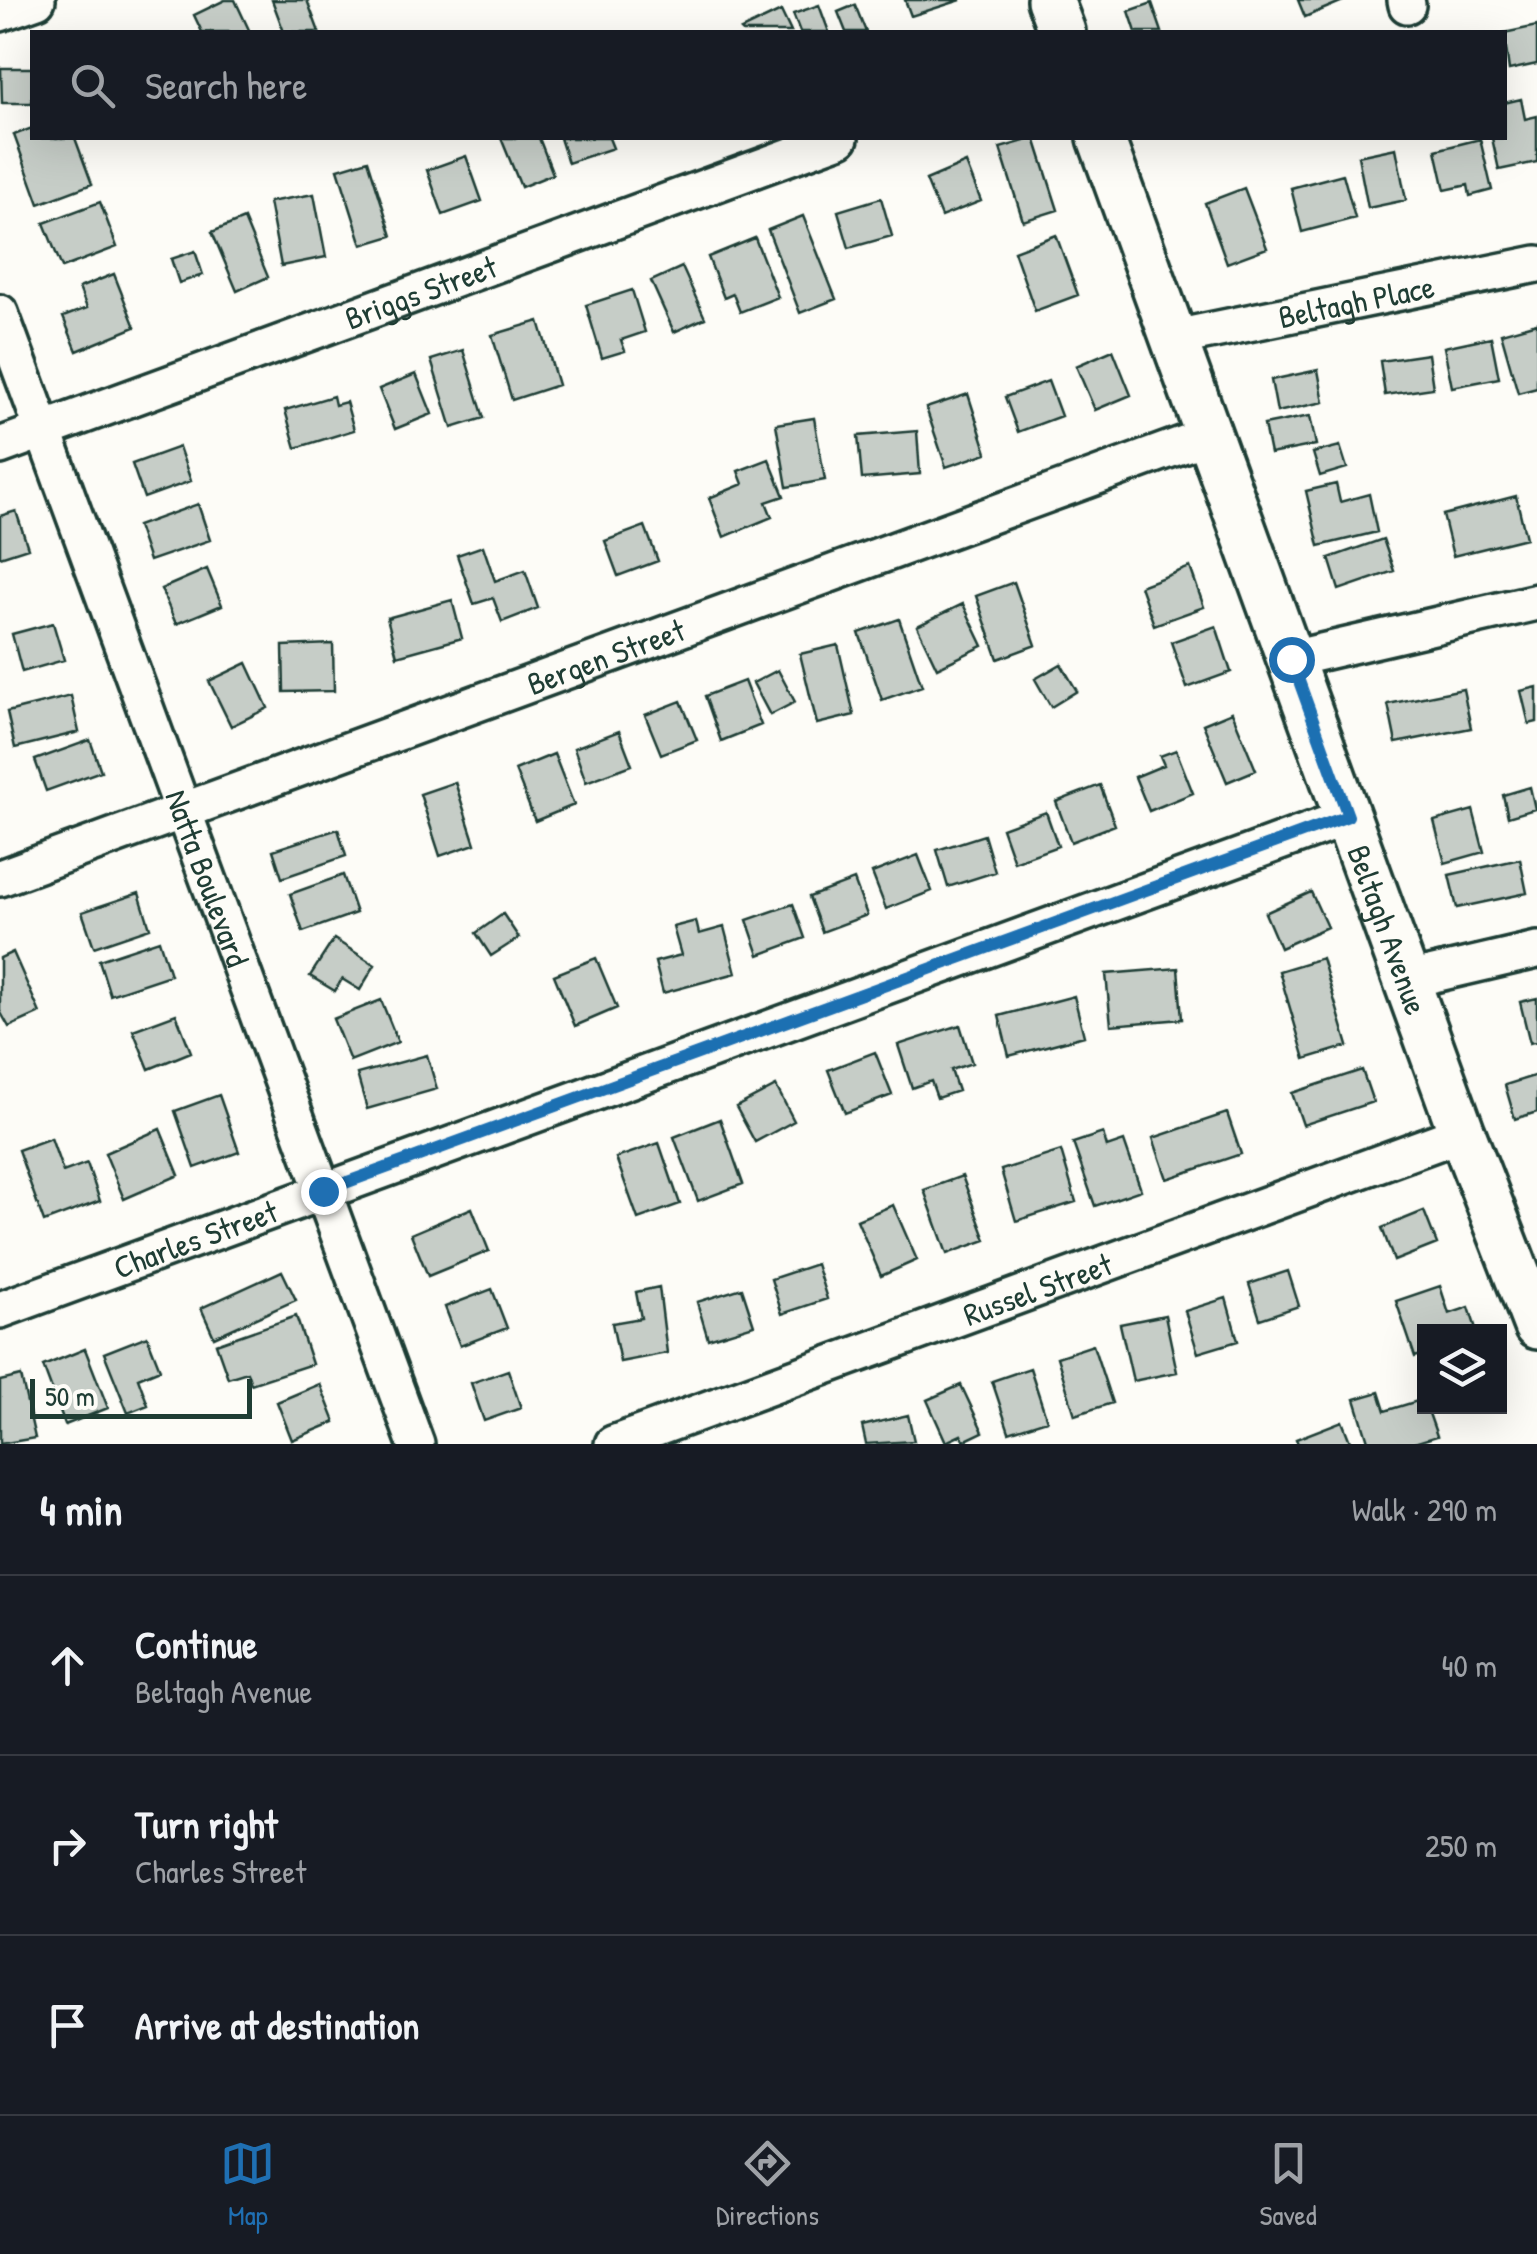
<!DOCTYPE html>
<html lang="en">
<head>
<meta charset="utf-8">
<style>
	:root { --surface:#171b24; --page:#242831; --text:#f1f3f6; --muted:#9ea1a6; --line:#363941; --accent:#1f6fb2 }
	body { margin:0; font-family:"Patrick Hand",sans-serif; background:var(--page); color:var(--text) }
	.controls { position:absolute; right:30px; bottom:30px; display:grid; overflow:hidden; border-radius:0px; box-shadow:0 10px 40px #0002 }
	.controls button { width:90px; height:90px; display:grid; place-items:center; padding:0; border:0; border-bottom:2px solid var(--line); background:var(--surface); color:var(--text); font:50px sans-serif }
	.scale { position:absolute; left:30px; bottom:25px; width:222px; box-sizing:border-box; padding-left:10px; border:5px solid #1f3d34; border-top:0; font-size:28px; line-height:35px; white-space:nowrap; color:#1f3d34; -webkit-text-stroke:8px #fdfcf7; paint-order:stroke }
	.stop { position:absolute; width:30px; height:30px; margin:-22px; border:8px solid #1f6fb2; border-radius:50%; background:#fff }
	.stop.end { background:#1f6fb2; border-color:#fff; box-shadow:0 2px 10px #0008 }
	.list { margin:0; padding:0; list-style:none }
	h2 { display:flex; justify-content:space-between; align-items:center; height:130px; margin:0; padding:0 40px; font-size:42px }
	h2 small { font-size:32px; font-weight:400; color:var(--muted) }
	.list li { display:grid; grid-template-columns:65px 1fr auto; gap:30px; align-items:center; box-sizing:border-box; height:180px; padding:0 40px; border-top:2px solid var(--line) }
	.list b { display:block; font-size:38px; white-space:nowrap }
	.list p { margin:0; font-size:32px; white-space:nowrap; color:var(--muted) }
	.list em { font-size:32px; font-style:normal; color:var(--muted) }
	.icon { flex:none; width:55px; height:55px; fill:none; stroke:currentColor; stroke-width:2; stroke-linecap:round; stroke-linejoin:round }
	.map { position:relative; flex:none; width:1537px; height:1444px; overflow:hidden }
	.search { position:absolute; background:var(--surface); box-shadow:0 10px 40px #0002; left:30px; right:30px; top:30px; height:110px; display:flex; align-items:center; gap:25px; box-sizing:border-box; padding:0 35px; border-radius:0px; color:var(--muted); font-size:38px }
	.sheet { height:670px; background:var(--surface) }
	nav { display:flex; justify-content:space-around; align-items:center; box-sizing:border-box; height:140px; border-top:2px solid var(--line); background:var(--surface); font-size:28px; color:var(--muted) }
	nav a { display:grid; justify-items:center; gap:5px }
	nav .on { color:var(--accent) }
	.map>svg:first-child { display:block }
	.building { fill:#c6cdc7; stroke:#1f3d34; stroke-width:2.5 }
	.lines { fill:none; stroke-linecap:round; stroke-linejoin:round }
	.minor-casing { stroke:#1f3d34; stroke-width:42 }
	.tertiary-casing { stroke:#1f3d34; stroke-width:52 }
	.minor { stroke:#fdfcf7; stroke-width:35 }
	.tertiary { stroke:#fdfcf7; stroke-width:45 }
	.route { stroke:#1f6fb2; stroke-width:12 }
	.labels { text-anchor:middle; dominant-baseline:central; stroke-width:10; stroke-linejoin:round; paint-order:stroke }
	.street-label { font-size:32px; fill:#1f3d34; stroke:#fdfcf7 }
</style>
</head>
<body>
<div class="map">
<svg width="1537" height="1444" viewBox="0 0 1537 1444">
	<rect width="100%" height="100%" fill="#fdfcf7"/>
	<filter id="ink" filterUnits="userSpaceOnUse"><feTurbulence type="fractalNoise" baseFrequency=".01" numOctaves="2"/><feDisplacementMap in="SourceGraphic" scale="20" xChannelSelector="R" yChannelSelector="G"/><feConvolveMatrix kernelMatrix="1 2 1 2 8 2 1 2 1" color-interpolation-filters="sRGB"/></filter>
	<g filter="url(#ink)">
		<path class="building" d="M 225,0 L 235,0 L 250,32 L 202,32 L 194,15 Z
			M 272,0 L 307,0 L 319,32 L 284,32 Z
			M 905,0 L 961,0 L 911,16 Z
			M 1298,0 L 1342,0 L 1343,1 L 1305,17 Z
			M 1152,3 L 1162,32 L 1136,32 L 1129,11 Z
			M 819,5 L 829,32 L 800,32 L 793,14 Z
			M 855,5 L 866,32 L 846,32 L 838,12 Z
			M 781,11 L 791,32 L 743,32 L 741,30 Z
			M 1537,26 L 1537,64 L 1509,70 L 1504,33 Z
			M 1,68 L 32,68 L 32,103 L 2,103 Z
			M 1521,99 L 1525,119 L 1537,116 L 1537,162 L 1499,170 L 1492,138 L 1504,138 L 1504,103 Z
			M 32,128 L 32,138 L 75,138 L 92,184 L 39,204 L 14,135 Z
			M 501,138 L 539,138 L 553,174 L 521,187 Z
			M 560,138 L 609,138 L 613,148 L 568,163 Z
			M 1035,138 L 1058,210 L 1023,221 L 1000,148 Z
			M 1480,139 L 1492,190 L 1470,196 L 1468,185 L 1445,190 L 1436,150 Z
			M 1396,148 L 1406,200 L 1368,208 L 1358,156 Z
			M 466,156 L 482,201 L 443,215 L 427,170 Z
			M 368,160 L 392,236 L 362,245 L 338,169 Z
			M 966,163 L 981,201 L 941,217 L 926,180 Z
			M 1343,174 L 1355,218 L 1302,232 L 1291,188 Z
			M 1244,188 L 1267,248 L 1227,263 L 1205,203 Z
			M 314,194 L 326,257 L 281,266 L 269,202 Z
			M 881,198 L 892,236 L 849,248 L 838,211 Z
			M 100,202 L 117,247 L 62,268 L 44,223 Z
			M 803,216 L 836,299 L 800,313 L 768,230 Z
			M 244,219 L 268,277 L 237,291 L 212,232 Z
			M 1056,235 L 1078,295 L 1035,311 L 1014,251 Z
			M 755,238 L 778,297 L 740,312 L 733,294 L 724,298 L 708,257 Z
			M 195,251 L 203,275 L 179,283 L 171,259 Z
			M 682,267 L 705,318 L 674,332 L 651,281 Z
			M 114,274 L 135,327 L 77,351 L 63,317 L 87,308 L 79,288 Z
			M 632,290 L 645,332 L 621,340 L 625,351 L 602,358 L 586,305 Z
			M 539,321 L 558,385 L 512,400 L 492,335 Z
			M 1537,323 L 1537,388 L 1518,393 L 1501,333 Z
			M 1491,337 L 1499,378 L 1452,387 L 1444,347 Z
			M 463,350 L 484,418 L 452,428 L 431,360 Z
			M 1113,350 L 1131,395 L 1095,410 L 1076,366 Z
			M 1428,354 L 1433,388 L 1385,395 L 1380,361 Z
			M 1318,370 L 1324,402 L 1277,412 L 1271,380 Z
			M 416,374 L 432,414 L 395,429 L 379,389 Z
			M 1048,381 L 1061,416 L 1018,432 L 1005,397 Z
			M 968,394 L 987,453 L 946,467 L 926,408 Z
			M 333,396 L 335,405 L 346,402 L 354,430 L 296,448 L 285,410 Z
			M 1310,416 L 1316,445 L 1270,454 L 1264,425 Z
			M 814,418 L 825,480 L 787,487 L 776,424 Z
			M 917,431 L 920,474 L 862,479 L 858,436 Z
			M 1340,446 L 1347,468 L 1320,476 L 1313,453 Z
			M 179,447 L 191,481 L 144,498 L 132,464 Z
			M 769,459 L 784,496 L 766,502 L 772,517 L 724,537 L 709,498 L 743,484 L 738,471 Z
			M 1336,484 L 1340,502 L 1369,494 L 1377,532 L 1319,546 L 1306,491 Z
			M 1516,496 L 1526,538 L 1453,556 L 1443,515 Z
			M 198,504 L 210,540 L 149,561 L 137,526 Z
			M 16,511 L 28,548 L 0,557 L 0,516 Z
			M 645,526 L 658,561 L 618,576 L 605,541 Z
			M 1383,539 L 1394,571 L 1339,590 L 1329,558 Z
			M 483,546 L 495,581 L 525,570 L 538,608 L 502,622 L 493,598 L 474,604 L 457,555 Z
			M 1190,567 L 1204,607 L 1154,625 L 1140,586 Z
			M 207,569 L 222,605 L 176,624 L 161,589 Z
			M 1014,582 L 1036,645 L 998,659 L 976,596 Z
			M 452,600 L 462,638 L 397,656 L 387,618 Z
			M 963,604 L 983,646 L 937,668 L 917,626 Z
			M 899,619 L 922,686 L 882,700 L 859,633 Z
			M 53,623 L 64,660 L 22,672 L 12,634 Z
			M 1216,626 L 1231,672 L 1187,688 L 1171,642 Z
			M 333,644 L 334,691 L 284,692 L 283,646 Z
			M 838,645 L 854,715 L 817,724 L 800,654 Z
			M 247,663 L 268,708 L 231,726 L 209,681 Z
			M 1061,664 L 1077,691 L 1051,707 L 1035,679 Z
			M 778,670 L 795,702 L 770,715 L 753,683 Z
			M 744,681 L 761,725 L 721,741 L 705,696 Z
			M 1537,687 L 1537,722 L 1529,724 L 1521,691 Z
			M 1463,689 L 1471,728 L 1396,743 L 1388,704 Z
			M 71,696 L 79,732 L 15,748 L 7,712 Z
			M 681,701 L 697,740 L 661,754 L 645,715 Z
			M 1232,712 L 1256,770 L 1227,782 L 1203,724 Z
			M 619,731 L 632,765 L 586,782 L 574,748 Z
			M 90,740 L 101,771 L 46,791 L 35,760 Z
			M 1176,750 L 1193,793 L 1149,811 L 1135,777 L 1164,765 L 1160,756 Z
			M 554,754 L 574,805 L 535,821 L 515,770 Z
			M 455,782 L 475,844 L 440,856 L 420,794 Z
			M 1100,785 L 1115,825 L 1071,842 L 1056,802 Z
			M 1530,787 L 1535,809 L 1508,817 L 1503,795 Z
			M 1473,810 L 1484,852 L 1445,863 L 1434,821 Z
			M 1046,812 L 1058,846 L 1014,862 L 1002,828 Z
			M 338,829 L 346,856 L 282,878 L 273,850 Z
			M 984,835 L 995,872 L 948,887 L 937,850 Z
			M 918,855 L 932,891 L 886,909 L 872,873 Z
			M 1520,859 L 1527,893 L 1457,908 L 1449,875 Z
			M 343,875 L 356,913 L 303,932 L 290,894 Z
			M 854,880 L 867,915 L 822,932 L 809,897 Z
			M 1311,892 L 1327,927 L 1280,948 L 1265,913 Z
			M 139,893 L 150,928 L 94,947 L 82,912 Z
			M 793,904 L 805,938 L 759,955 L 747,920 Z
			M 503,914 L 519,938 L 491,956 L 476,933 Z
			M 696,921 L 699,934 L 724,927 L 736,973 L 663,993 L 655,962 L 681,955 L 673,927 Z
			M 334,939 L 375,965 L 360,990 L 342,979 L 335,991 L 310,976 Z
			M 159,940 L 170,975 L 110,995 L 99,960 Z
			M 13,952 L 40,1013 L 9,1027 L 0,1011 L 0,958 Z
			M 596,958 L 617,1008 L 575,1026 L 554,975 Z
			M 1322,958 L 1348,1046 L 1305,1059 L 1279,971 Z
			M 1178,968 L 1182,1019 L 1111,1025 L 1106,974 Z
			M 1074,996 L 1084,1036 L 1009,1056 L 999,1016 Z
			M 1537,998 L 1537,1041 L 1530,1043 L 1520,1002 Z
			M 381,1000 L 398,1042 L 350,1061 L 333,1019 Z
			M 176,1014 L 191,1052 L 149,1069 L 133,1030 Z
			M 960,1025 L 972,1063 L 951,1070 L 958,1091 L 937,1098 L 931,1081 L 912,1088 L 898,1045 Z
			M 875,1052 L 892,1095 L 845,1113 L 828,1070 Z
			M 427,1055 L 437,1089 L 367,1109 L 357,1074 Z
			M 1362,1070 L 1373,1102 L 1303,1125 L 1292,1093 Z
			M 1537,1075 L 1537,1112 L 1515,1119 L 1505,1085 Z
			M 776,1086 L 794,1121 L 755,1142 L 736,1107 Z
			M 219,1095 L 239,1152 L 195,1168 L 175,1111 Z
			M 1227,1113 L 1241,1154 L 1167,1179 L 1153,1138 Z
			M 720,1119 L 743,1184 L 698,1201 L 674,1137 Z
			M 160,1129 L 179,1175 L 124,1199 L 105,1153 Z
			M 1103,1133 L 1107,1147 L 1124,1141 L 1141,1190 L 1095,1206 L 1073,1143 Z
			M 51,1138 L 63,1172 L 87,1163 L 100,1201 L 44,1222 L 18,1150 Z
			M 659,1143 L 680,1204 L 638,1219 L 616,1158 Z
			M 1061,1151 L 1076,1202 L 1016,1221 L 1001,1170 Z
			M 962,1176 L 986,1240 L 947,1254 L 924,1190 Z
			M 893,1205 L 917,1260 L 881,1276 L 857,1220 Z
			M 472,1208 L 489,1251 L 428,1276 L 411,1234 Z
			M 1424,1211 L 1437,1244 L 1394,1261 L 1382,1228 Z
			M 816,1264 L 827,1299 L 782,1314 L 771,1279 Z
			M 282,1271 L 296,1300 L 214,1337 L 201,1308 Z
			M 1288,1271 L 1299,1306 L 1260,1319 L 1249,1284 Z
			M 1440,1286 L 1449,1314 L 1469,1307 L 1477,1332 L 1424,1332 L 1424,1354 L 1415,1357 L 1396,1301 Z
			M 659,1287 L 667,1353 L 620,1362 L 612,1323 L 641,1318 L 636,1292 Z
			M 742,1288 L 754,1325 L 708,1339 L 697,1302 Z
			M 492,1289 L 507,1328 L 460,1346 L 445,1307 Z
			M 1226,1298 L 1238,1341 L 1198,1353 L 1185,1311 Z
			M 1165,1315 L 1177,1372 L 1133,1381 L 1120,1324 Z
			M 296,1316 L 312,1364 L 251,1384 L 247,1372 L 228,1378 L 216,1344 Z
			M 147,1336 L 160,1369 L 138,1378 L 148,1405 L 128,1413 L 104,1353 Z
			M 1093,1345 L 1112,1403 L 1075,1415 L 1057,1357 Z
			M 85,1349 L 108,1408 L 65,1425 L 43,1366 Z
			M 1030,1368 L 1047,1420 L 1009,1432 L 992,1381 Z
			M 508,1370 L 521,1408 L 484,1421 L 471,1383 Z
			M 21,1376 L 35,1438 L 0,1444 L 0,1381 Z
			M 320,1384 L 335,1422 L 292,1440 L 277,1402 Z
			M 961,1385 L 983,1432 L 964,1441 L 961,1435 L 946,1442 L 927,1400 Z
			M 1379,1392 L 1385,1411 L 1424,1399 L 1437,1436 L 1411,1444 L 1369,1444 L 1355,1399 Z
			M 908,1415 L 914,1441 L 866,1444 L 862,1426 Z
			M 1342,1421 L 1351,1444 L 1298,1444 L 1296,1439 Z"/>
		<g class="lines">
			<defs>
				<g id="minor">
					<path d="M 1406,0 L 1407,5"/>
					<path d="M 0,13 L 37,0"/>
					<path id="s1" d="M 0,313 L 416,1444"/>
					<path id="s2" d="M 1175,338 L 1537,264"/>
					<path id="s3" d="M 0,446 L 840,138"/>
					<path d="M 1291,659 L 1537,602"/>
					<path id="s4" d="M 0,878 L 1209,435"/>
					<path d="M 1408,980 L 1537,950"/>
					<path id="s5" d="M 0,1310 L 1348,817"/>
					<path id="s6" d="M 613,1444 L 1462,1133"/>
				</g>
				<g id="tertiary">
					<path d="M 1050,0 L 1062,32"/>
					<path id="s7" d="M 1101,138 L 1462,1133 L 1537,1326"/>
				</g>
			</defs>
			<use href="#minor" class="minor-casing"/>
			<use href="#tertiary" class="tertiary-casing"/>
			<use href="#minor" class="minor"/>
			<use href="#tertiary" class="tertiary"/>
		</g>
	</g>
	<g class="lines" filter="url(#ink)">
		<path class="route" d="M 323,1191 L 1348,816 L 1291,659"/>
	</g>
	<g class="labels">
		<g class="street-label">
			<text stroke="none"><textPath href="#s3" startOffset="448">Briggs Street</textPath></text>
			<text stroke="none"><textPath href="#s2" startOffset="185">Beltagh Place</textPath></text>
			<text stroke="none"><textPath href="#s4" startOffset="645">Bergen Street</textPath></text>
			<text stroke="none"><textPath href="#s1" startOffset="602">Natta Boulevard</textPath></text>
			<text stroke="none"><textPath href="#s7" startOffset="842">Beltagh Avenue</textPath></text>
			<text stroke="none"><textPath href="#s5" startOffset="208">Charles Street</textPath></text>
			<text stroke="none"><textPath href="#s6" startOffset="452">Russel Street</textPath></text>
		</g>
	</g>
</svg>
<div class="controls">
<button><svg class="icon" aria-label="layers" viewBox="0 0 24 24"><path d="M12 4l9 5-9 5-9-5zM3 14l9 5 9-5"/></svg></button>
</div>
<div class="scale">50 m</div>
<div class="stop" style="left:1291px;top:659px"></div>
<div class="stop end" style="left:323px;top:1191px"></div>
<div class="search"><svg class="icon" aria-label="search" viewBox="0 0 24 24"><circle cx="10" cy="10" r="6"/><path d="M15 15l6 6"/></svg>Search here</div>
</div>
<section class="sheet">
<h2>4 min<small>Walk · 290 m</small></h2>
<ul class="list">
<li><svg class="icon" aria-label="ahead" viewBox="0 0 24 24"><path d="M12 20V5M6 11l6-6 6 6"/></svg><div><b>Continue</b><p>Beltagh Avenue</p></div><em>40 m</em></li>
<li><svg class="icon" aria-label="right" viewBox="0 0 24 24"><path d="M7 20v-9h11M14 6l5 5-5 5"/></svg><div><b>Turn right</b><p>Charles Street</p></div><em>250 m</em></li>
<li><svg class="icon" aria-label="arrive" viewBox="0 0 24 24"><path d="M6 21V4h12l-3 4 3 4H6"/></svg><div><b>Arrive at destination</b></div></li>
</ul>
</section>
<nav>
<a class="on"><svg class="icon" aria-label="map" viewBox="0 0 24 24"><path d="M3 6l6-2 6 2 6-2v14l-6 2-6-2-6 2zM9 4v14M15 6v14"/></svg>Map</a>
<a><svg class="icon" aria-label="directions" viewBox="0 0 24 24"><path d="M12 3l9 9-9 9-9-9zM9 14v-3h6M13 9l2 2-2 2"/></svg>Directions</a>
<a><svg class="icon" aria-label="saved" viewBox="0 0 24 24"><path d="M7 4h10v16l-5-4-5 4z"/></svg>Saved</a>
</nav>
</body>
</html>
